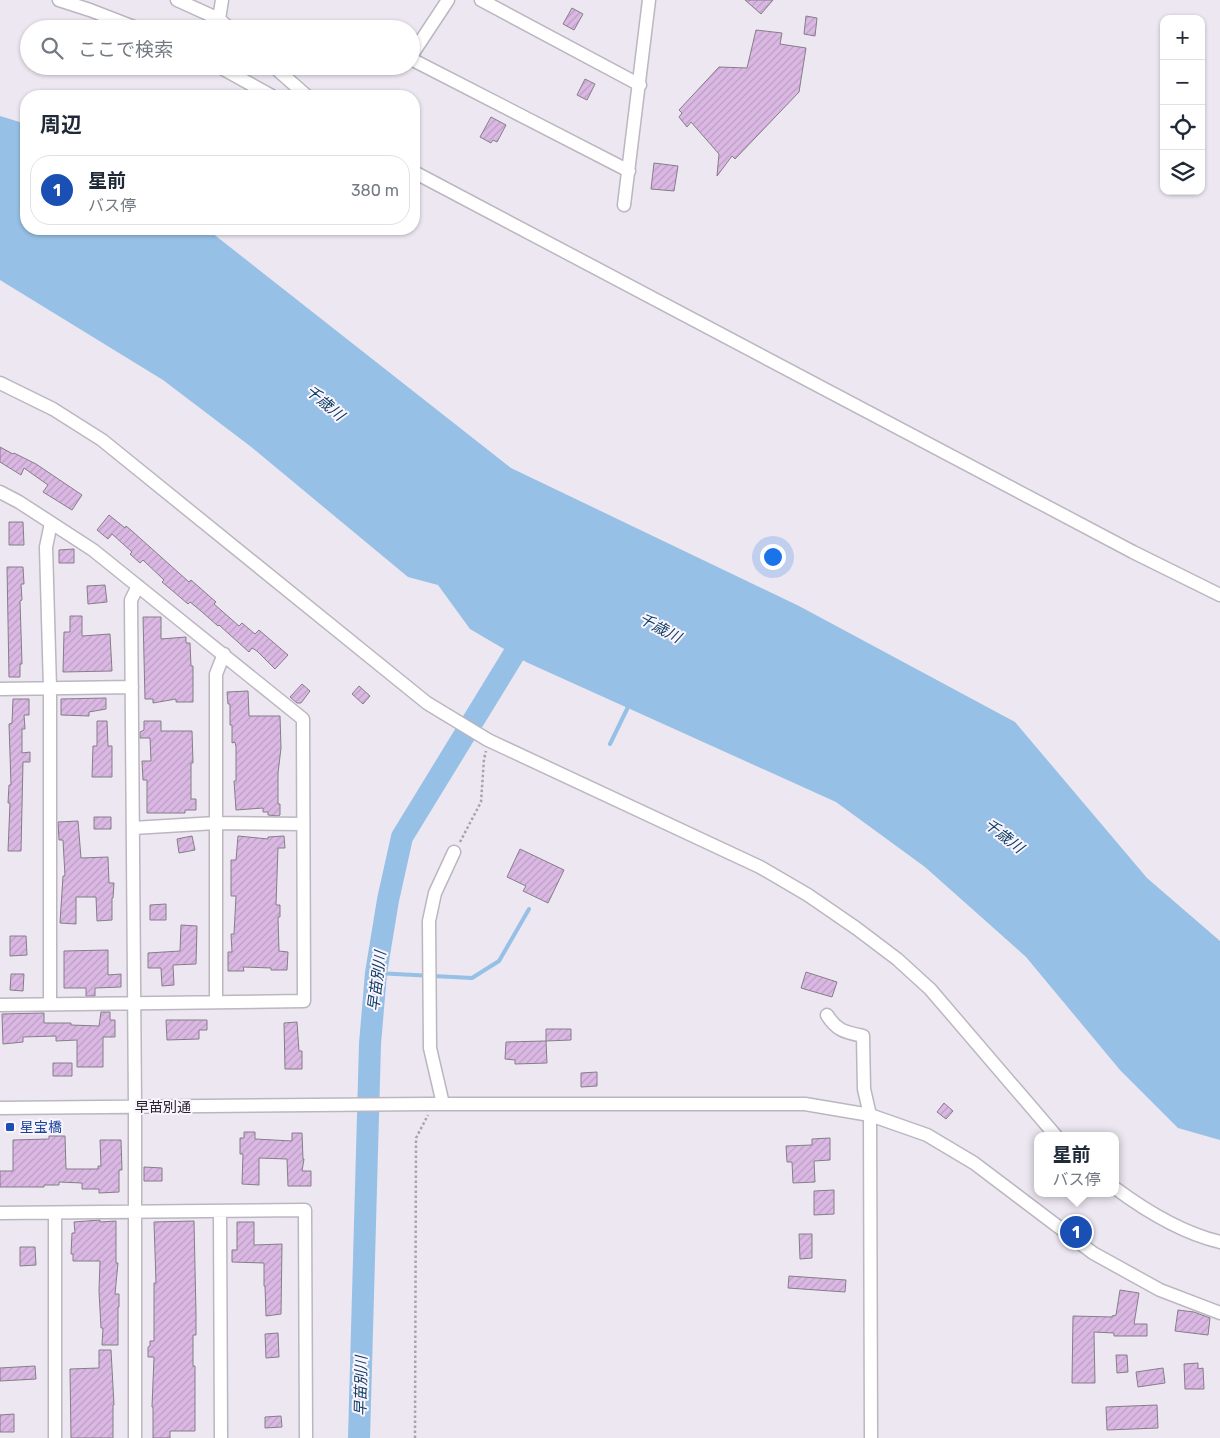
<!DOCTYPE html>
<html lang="ja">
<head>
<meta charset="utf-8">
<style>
	:root { --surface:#fff; --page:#f2f2f3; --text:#1f2937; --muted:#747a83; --line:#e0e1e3; --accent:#916f15 }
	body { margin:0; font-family:Rubik,"Noto Sans JP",sans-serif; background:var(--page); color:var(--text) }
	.controls { position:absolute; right:15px; top:15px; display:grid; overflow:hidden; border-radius:10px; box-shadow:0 1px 4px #0004 }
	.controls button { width:45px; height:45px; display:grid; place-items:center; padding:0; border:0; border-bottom:1px solid var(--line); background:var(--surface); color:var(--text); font:25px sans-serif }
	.you { position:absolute; left:772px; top:556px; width:18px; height:18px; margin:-12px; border:4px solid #fff; border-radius:50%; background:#1a73e8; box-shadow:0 0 0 8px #1a73e833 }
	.badge { display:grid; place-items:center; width:32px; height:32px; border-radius:50%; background:var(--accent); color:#fff; font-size:16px; font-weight:700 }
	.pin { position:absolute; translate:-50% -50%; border:2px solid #fff; box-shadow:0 1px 5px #0006 }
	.popup { position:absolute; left:1034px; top:1132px; width:85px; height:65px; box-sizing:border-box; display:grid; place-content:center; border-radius:10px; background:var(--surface); filter:drop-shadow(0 1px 4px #0005); font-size:16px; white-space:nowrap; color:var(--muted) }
	.popup b { font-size:19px; color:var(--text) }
	.popup::after { content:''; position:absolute; left:50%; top:100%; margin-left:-10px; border:10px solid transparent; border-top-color:var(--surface) }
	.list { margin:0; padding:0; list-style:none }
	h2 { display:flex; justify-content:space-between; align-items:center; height:65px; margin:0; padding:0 20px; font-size:21px }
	h2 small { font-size:16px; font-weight:400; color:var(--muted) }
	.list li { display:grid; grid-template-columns:32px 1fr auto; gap:15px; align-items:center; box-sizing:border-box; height:70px; margin:0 10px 10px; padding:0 10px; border:1px solid var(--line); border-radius:20px }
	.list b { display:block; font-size:19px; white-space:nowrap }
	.list p { margin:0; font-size:16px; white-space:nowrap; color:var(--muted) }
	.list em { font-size:16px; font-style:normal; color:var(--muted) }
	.icon { flex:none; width:28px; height:28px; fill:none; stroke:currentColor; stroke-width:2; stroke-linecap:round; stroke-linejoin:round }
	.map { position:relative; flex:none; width:1220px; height:1438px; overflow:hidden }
	.search { position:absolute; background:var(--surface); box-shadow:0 1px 4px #0004; left:20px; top:20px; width:400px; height:55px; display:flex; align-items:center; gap:12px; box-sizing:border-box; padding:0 18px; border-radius:28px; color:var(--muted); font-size:19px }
	.panel { position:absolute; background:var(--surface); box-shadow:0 1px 4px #0004; left:20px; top:90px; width:400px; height:145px; border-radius:20px }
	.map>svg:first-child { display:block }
	.water { fill:#96c0e5 }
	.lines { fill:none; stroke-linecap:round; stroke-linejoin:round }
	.stream { stroke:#96c0e5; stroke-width:4 }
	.river { stroke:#96c0e5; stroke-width:22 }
	.building { fill:url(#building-hatch); stroke:#857e87 }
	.minor-casing { stroke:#bbb6c0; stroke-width:15 }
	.path { stroke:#a7a3ab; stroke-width:2.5; stroke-dasharray:2.5 2.5; stroke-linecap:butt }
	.minor { stroke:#fff; stroke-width:12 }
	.transit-dot { fill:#1a4fb4; stroke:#faf4fe; stroke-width:2 }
	.labels { text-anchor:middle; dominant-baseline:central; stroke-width:4; stroke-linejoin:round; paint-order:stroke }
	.street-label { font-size:14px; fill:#252327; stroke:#faf4fe }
	.transit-label { font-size:14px; fill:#164399; stroke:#faf4fe; text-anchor:start }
	.water-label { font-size:15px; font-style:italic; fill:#0d3f62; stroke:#faf4fe }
</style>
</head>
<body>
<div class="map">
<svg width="1220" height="1438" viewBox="0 0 1220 1438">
	<defs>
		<pattern id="building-hatch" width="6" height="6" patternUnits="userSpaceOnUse" patternTransform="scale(1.25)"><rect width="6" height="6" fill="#dab8e3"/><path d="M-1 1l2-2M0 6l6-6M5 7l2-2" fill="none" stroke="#bb9ec3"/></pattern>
	</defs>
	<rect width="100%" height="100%" fill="#ece7f1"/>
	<path class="water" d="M 0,116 L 26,124 L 26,229 L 207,229 L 511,468 L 799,606 L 1015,722 L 1147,878 L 1220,941 L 1220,1140 L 1178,1128 L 1120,1070 L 1026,957 L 925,867 L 836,802 L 526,662 L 470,629 L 438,585 L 408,577 L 250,446 L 163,380 L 0,280 Z"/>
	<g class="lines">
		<path class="stream" d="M 610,744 L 629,705
			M 376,973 L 472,978 L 499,961 L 529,909"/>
		<path class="river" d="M 359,1438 L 370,1044 L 376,973 L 388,900 L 402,837 L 530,628"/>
	</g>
	<path class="building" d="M 745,0 L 773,0 L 761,14 Z
		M 572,8 L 583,14 L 574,30 L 563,24 Z
		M 806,16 L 817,18 L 815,36 L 804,34 Z
		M 756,30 L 782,33 L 780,44 L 806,48 L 799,92 L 735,159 L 732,156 L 717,176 L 719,154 L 691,122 L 687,127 L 679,117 L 682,113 L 679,110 L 719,67 L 747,68 Z
		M 585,79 L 595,84 L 587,100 L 577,95 Z
		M 491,117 L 506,125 L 497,142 L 493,140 L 491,143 L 480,137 Z
		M 654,163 L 678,166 L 674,191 L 651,189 Z
		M 0,447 L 13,454 L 14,453 L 36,464 L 82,495 L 72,510 L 43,492 L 48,485 L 24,468 L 21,475 L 0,462 Z
		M 109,515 L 125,528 L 126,526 L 132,531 L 189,582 L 191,580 L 216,602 L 214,604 L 239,626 L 242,623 L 255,634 L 259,630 L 288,655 L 275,669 L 257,651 L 252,648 L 249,652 L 219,625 L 218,626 L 201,611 L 190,602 L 188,604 L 174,592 L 162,582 L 164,580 L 143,560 L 140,563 L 130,554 L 132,552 L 112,534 L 108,539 L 97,530 Z
		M 9,522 L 23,522 L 24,545 L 9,545 Z
		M 74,549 L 74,563 L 59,563 L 59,550 Z
		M 7,567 L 23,567 L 24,584 L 21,584 L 22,600 L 20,601 L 22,664 L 20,664 L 20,677 L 9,677 Z
		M 105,585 L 107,602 L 88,604 L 87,586 Z
		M 70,616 L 82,616 L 82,636 L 110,634 L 112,671 L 63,672 L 64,632 L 70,632 Z
		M 143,617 L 161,617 L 161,639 L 186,637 L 186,643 L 190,643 L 191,666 L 193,666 L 193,702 L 176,702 L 176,699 L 153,703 L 153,699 L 145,699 Z
		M 302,684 L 310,691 L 301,703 L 297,703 L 290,697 Z
		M 359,686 L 370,696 L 363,704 L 352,694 Z
		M 248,691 L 249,716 L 280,716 L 281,748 L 278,773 L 278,804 L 280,804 L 280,815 L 278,816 L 268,815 L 268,812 L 263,812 L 263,808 L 236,810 L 234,781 L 236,781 L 236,747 L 235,742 L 232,743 L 232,725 L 230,725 L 230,704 L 228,704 L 227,692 Z
		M 106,698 L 106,709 L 89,712 L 89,716 L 61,715 L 61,699 Z
		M 13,699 L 29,699 L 29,715 L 24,715 L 25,729 L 22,729 L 22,753 L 30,752 L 30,762 L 23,762 L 21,851 L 8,851 L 10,803 L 8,803 L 9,785 L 11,785 L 9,724 L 12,723 Z
		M 97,721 L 107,721 L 108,746 L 112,746 L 112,777 L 92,777 L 93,746 L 97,746 Z
		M 144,721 L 161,721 L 161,731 L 192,731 L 193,763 L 191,763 L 191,799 L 196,799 L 196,810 L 185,810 L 185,813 L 147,813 L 147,780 L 143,780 L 142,761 L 151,761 L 150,738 L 140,738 L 140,732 L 144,730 Z
		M 94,817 L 111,817 L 111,829 L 94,829 Z
		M 78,821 L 81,858 L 108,857 L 109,883 L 114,883 L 113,898 L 112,898 L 112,920 L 97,921 L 96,897 L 76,897 L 76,924 L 60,923 L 63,876 L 65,876 L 63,840 L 59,840 L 58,822 Z
		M 192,836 L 195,850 L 179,853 L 177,839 Z
		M 238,836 L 268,839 L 268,837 L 284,836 L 285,848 L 278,848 L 276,905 L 280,905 L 280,917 L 278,917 L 279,951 L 288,952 L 287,970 L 271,970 L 271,968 L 243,967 L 244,971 L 228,971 L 228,952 L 232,952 L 231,934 L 234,934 L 236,896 L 231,896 L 231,860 L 236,860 Z
		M 520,849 L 564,870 L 548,903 L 523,891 L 526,886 L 507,877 Z
		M 166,904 L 166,920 L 150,920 L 150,905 Z
		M 181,925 L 197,926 L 196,964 L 173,965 L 174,985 L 162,986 L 161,968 L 148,968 L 148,953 L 180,951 Z
		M 10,936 L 26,936 L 27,955 L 10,956 Z
		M 108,950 L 108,975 L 121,974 L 121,987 L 95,988 L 95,996 L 86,996 L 86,988 L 64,988 L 64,951 Z
		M 806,972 L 837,982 L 832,997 L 801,988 Z
		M 11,974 L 24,974 L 23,991 L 10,990 Z
		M 101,1012 L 110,1012 L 110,1020 L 115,1020 L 115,1037 L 103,1037 L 103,1067 L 77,1067 L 77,1040 L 56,1041 L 56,1036 L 23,1037 L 23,1042 L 3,1044 L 2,1014 L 44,1013 L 44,1023 L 71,1023 L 71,1025 L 99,1026 Z
		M 166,1020 L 207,1020 L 207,1030 L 199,1030 L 199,1039 L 167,1040 Z
		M 297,1022 L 299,1051 L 302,1051 L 302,1069 L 285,1069 L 284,1023 Z
		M 546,1029 L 571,1029 L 571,1040 L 546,1041 Z
		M 546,1041 L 547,1063 L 515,1064 L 515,1060 L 505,1059 L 506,1042 Z
		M 53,1063 L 72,1063 L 72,1076 L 53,1076 Z
		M 597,1072 L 597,1086 L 581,1087 L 581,1073 Z
		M 944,1103 L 953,1111 L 946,1119 L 937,1112 Z
		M 244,1132 L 255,1132 L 255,1139 L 292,1141 L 292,1133 L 302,1133 L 303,1159 L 304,1159 L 302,1171 L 311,1171 L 311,1186 L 288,1186 L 287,1159 L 259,1158 L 259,1185 L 242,1184 L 243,1154 L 240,1154 L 240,1138 L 244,1138 Z
		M 49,1136 L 65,1136 L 66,1169 L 98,1169 L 98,1166 L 101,1166 L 100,1140 L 121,1140 L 122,1170 L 119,1170 L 119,1192 L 99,1193 L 99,1189 L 82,1189 L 82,1183 L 59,1182 L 59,1185 L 44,1185 L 44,1187 L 0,1187 L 0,1171 L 13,1171 L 13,1140 L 49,1139 Z
		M 830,1138 L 830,1160 L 814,1161 L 815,1182 L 793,1183 L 792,1162 L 787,1162 L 786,1146 L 812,1145 L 812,1139 Z
		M 144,1167 L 162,1168 L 162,1181 L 144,1181 Z
		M 834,1190 L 834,1214 L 814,1215 L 814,1191 Z
		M 100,1220 L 100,1222 L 116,1221 L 116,1263 L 118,1263 L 115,1294 L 119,1294 L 119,1307 L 118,1307 L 118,1345 L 102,1345 L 103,1328 L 101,1328 L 99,1291 L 100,1261 L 73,1261 L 73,1254 L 71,1254 L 72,1233 L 75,1233 L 74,1222 Z
		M 194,1221 L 196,1314 L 196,1335 L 193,1335 L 193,1366 L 195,1366 L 195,1431 L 170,1431 L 170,1438 L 153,1438 L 153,1407 L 152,1407 L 154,1357 L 148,1357 L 148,1347 L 150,1346 L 150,1341 L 154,1341 L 154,1283 L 156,1283 L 154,1222 Z
		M 237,1222 L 254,1222 L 254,1245 L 282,1244 L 281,1314 L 266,1316 L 265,1286 L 264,1286 L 264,1263 L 232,1262 L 232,1250 L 237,1250 Z
		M 799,1234 L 812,1234 L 812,1258 L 800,1259 Z
		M 20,1247 L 35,1247 L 36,1265 L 20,1266 Z
		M 789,1276 L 846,1280 L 845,1292 L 788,1288 Z
		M 1120,1290 L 1139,1293 L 1134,1324 L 1147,1324 L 1147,1336 L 1114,1336 L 1114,1333 L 1094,1332 L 1095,1383 L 1072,1383 L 1073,1316 L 1112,1317 L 1112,1316 L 1116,1315 Z
		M 1178,1310 L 1194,1312 L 1210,1318 L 1208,1335 L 1175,1331 Z
		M 278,1333 L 279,1357 L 266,1358 L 265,1334 Z
		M 99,1350 L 111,1350 L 114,1405 L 113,1405 L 113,1438 L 71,1438 L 70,1369 L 99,1368 Z
		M 1116,1355 L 1127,1355 L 1128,1372 L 1117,1373 Z
		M 1198,1363 L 1198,1369 L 1203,1368 L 1204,1389 L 1185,1389 L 1184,1364 Z
		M 35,1366 L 36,1379 L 0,1381 L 0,1368 Z
		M 1163,1368 L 1165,1383 L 1138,1387 L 1136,1372 Z
		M 1157,1405 L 1158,1428 L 1107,1430 L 1106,1407 Z
		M 14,1414 L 14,1432 L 0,1432 L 0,1415 Z
		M 281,1416 L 282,1427 L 265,1428 L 265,1417 Z"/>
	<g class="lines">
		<defs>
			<path id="minor" d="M 59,0 L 90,10 L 139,29
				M 177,0 L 219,19 L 230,29
				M 481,0 L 640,85
				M 219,19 L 222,0
				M 411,56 L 448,0
				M 411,59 L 629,171
				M 218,66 L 272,96
				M 273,66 L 307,96
				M 414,172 L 1133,552 L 1220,595
				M 624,205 L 649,0
				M 0,383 L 53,409 L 102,440 L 427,703 L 488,740 L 760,867 L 808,895 L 856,928 L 897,959 L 930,989 L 1056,1136
				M 0,492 L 19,502 L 93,550 L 303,719 L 304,1001 L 0,1005
				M 0,689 L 132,687
				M 133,828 L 216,823 L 303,824
				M 216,1002 L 216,674 L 224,654
				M 50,1004 L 50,688 L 46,547 L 51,523
				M 827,1015 C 837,1031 845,1032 863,1036 L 864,1089 L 870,1115 L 871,1438
				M 443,1104 L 430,1048 L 429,921 L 435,893 L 454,852
				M 0,1108 L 427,1104 L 805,1104 L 870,1115 L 927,1135 L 974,1163 L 1093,1253 L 1160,1290 L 1220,1313
				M 1115,1188 C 1146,1211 1182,1233 1220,1242
				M 220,1211 L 221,1438
				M 0,1213 L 305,1210 L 306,1438
				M 55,1438 L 55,1213
				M 135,1438 L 135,1107 L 131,600 L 138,586"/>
		</defs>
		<use href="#minor" class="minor-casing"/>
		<path class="path" d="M 460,842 L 481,802 L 484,759 L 486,751
			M 415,1438 L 416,1138 L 428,1115"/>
		<use href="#minor" class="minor"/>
	</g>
	<rect class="transit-dot" x="5" y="1122" width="10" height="10" rx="2.5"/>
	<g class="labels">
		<g class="street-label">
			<text x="163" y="1107">早苗別通</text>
		</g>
		<g class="transit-label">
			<text x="20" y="1127">星宝橋</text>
		</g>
		<g class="water-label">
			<text transform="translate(325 403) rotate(40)">千歳川</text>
			<text transform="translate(660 628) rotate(28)">千歳川</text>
			<text transform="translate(1004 836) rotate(38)">千歳川</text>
			<text transform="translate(377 981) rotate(-83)">早苗別川</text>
			<text transform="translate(361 1386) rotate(-89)">早苗別川</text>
		</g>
	</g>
</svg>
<div class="controls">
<button>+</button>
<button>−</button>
<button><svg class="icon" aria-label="locate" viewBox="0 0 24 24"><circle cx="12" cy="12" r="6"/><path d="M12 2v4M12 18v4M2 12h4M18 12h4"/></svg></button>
<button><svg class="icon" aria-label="layers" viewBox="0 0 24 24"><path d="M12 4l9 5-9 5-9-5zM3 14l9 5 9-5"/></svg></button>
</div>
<div class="you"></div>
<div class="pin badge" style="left:1076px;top:1232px;background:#1a4fb4">1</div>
<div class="popup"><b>星前</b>バス停</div>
<div class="search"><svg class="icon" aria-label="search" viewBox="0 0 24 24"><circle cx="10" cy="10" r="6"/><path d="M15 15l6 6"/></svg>ここで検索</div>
<section class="panel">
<h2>周辺<small></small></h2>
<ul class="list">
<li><span class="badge" style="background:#1a4fb4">1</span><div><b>星前</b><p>バス停</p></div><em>380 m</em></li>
</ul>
</section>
</div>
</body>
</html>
